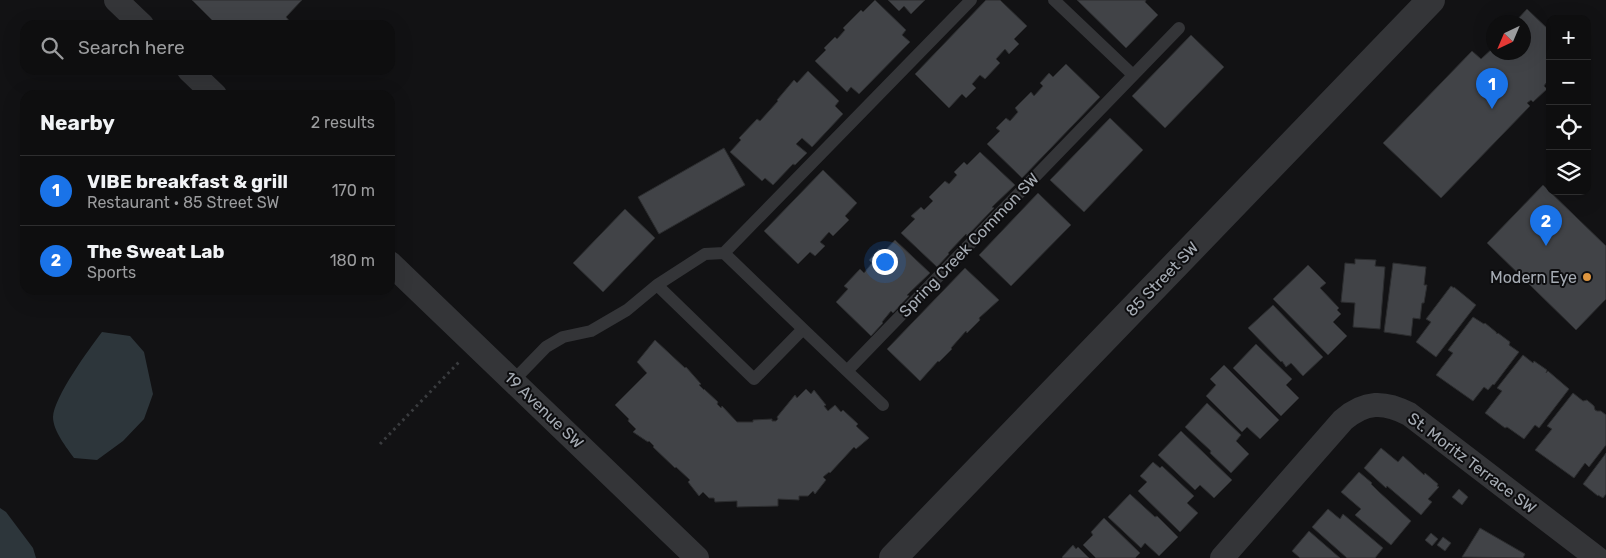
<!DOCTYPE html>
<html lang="en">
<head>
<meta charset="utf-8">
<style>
	:root { --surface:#0e0e0f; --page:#1c1c1d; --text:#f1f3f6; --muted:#9b9c9e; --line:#2e2e2f; --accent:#1a73e8 }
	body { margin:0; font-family:Rubik,sans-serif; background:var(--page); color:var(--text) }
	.controls { position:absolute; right:15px; top:15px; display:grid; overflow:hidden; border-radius:10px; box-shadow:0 5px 20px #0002 }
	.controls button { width:45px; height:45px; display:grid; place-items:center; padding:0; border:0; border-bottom:1px solid var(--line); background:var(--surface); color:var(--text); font:25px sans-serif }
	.compass { position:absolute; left:1486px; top:15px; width:45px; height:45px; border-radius:50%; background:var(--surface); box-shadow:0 5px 20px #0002; rotate:224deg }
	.you { position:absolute; left:884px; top:261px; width:18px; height:18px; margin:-12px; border:4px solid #fff; border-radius:50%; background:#1a73e8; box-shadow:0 0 0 8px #1a73e833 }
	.badge { display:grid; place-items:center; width:32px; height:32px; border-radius:50%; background:var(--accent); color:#fff; font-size:16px; font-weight:700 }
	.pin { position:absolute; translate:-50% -41px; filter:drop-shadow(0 1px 2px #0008) }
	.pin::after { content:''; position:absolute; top:26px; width:18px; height:15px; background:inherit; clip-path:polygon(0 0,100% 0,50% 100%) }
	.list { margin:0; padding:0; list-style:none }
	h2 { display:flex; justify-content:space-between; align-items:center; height:65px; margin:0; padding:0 20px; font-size:21px }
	h2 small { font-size:16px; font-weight:400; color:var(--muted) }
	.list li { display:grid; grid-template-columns:32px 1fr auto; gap:15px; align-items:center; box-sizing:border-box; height:70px; padding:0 20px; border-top:1px solid var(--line) }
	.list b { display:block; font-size:19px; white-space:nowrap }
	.list p { margin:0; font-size:16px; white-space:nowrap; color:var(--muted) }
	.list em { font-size:16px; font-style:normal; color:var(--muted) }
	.icon { flex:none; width:28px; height:28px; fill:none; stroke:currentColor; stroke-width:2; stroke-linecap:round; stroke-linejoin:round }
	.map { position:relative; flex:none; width:1606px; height:558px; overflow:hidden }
	.search { position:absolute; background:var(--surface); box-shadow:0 5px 20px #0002; left:20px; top:20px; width:375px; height:55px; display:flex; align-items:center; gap:12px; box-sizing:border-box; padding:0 18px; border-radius:15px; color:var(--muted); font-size:19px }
	.panel { position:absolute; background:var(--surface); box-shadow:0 5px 20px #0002; left:20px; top:90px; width:375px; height:205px; border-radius:15px }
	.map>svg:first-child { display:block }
	.water { fill:#2d363b }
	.building { fill:#414347; stroke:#2c2d2f }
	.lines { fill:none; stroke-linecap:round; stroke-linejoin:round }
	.path { stroke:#3a3c3f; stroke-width:3; stroke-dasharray:2.5 4; stroke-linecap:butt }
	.service { stroke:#343538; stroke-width:12 }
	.minor { stroke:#343538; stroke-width:24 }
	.tertiary { stroke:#343538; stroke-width:28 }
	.poi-dot { fill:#df963f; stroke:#0d0d0f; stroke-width:2 }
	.labels { text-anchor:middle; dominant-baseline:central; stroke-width:4; stroke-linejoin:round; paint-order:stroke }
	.street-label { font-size:16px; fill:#a5abb3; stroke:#0d0d0f }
	.poi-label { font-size:16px; fill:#a5abb3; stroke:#0d0d0f; text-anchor:end }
</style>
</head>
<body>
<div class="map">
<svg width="1606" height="558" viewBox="0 0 1606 558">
	<rect width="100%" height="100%" fill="#121214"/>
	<path class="water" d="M 102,332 L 130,336 L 144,352 L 153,394 L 144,419 L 123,441 L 97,460 L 74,458 C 67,448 53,431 53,417 C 54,397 89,349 102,332 Z
		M 0,508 L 6,512 L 33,548 L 36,558 L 0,558 Z"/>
	<path class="building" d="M 192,0 L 302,0 L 286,17 L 291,23 L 289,25 L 217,25 Z
		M 875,0 L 906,30 L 902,35 L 910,42 L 859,94 L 851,87 L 847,92 L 815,61 L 826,50 L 824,48 L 835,37 L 837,39 L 845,30 L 843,28 L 861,10 L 863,12 Z
		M 888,0 L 925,0 L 911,14 L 904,6 L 899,11 Z
		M 986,0 L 1000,0 L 1027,26 L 1014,39 L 1019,44 L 1009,54 L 1005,49 L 996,59 L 1000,63 L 985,79 L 980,75 L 972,84 L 976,88 L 966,98 L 962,94 L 949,108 L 915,74 Z
		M 1077,0 L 1146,0 L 1145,2 L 1158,15 L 1126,48 Z
		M 1527,9 L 1550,31 L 1550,85 L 1546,83 L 1544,86 L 1547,89 L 1533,102 L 1531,100 L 1527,103 L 1530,106 L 1441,198 L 1383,143 L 1472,51 L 1481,59 L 1494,47 L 1494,52 L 1524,52 L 1524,22 L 1515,22 Z
		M 1191,35 L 1224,67 L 1165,128 L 1132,96 Z
		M 1066,64 L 1100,97 L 1022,178 L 987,144 L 1000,131 L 996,128 L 1006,118 L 1010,121 L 1018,112 L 1015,108 L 1031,92 L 1034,96 L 1043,86 L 1040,83 L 1049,73 L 1053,77 Z
		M 808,71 L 839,101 L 835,106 L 843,114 L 812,147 L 802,138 L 796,144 L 807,153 L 795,165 L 793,164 L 773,185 L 765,178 L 762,181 L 730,152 L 741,140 L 739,138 L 757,119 L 760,121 L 778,101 L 777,100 L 794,80 L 797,83 Z
		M 1110,118 L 1143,150 L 1084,212 L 1050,180 Z
		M 724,148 L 745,185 L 659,234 L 638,197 Z
		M 980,152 L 1015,185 L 992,207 L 994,208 L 967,236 L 966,234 L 948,253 L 949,254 L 937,267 L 901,233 L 915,219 L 911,216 L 921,207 L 924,210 L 933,201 L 929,197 L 945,181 L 949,184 L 957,175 L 954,172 L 964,162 L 967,165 Z
		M 823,170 L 857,203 L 845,216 L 849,220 L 833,236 L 829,232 L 820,242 L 825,246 L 815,256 L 810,252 L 798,264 L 764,231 Z
		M 1543,185 L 1606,246 L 1606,299 L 1576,330 L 1487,243 Z
		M 1038,193 L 1071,225 L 1011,286 L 979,255 Z
		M 625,209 L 655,238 L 603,292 L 573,263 Z
		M 895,240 L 930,273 L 907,295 L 909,296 L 893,313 L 891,311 L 882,322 L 883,323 L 871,336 L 836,302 L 848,289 L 844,286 L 860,269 L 864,273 L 872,263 L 869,260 L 879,249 L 883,253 Z
		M 1355,259 L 1376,260 L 1375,266 L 1385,267 L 1380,329 L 1353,327 L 1355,303 L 1341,302 L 1345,263 L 1355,264 Z
		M 1393,263 L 1426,267 L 1424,285 L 1427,285 L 1424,303 L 1422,303 L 1420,319 L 1413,318 L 1411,336 L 1384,332 Z
		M 1308,265 L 1326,283 L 1320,288 L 1339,308 L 1337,310 L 1341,314 L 1333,322 L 1347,336 L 1328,355 L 1273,299 Z
		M 965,268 L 999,300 L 979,318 L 980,320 L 967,333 L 966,331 L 951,348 L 952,349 L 939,362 L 938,361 L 920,381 L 887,349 Z
		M 1451,286 L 1454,288 L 1454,287 L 1476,305 L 1436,357 L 1416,342 L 1431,322 L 1426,319 Z
		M 1273,305 L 1323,357 L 1303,376 L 1291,363 L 1286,367 L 1282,361 L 1281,362 L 1248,328 Z
		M 1473,317 L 1484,324 L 1485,323 L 1496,332 L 1497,334 L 1498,333 L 1510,342 L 1509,345 L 1519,352 L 1494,385 L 1493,384 L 1488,390 L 1484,387 L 1473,401 L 1436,375 L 1453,353 L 1448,350 Z
		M 655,340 L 685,368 L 686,367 L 701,384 L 699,385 L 704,390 L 704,389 L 718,402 L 717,404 L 721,408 L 722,406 L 737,422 L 753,422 L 753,420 L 772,419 L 772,421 L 776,421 L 778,419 L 777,417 L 795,395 L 797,398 L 806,389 L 811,394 L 814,390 L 826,405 L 824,406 L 828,411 L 835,405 L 841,412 L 843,410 L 858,424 L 856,426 L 869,438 L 856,449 L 854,447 L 830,473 L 829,472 L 823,477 L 826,480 L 815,494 L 813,491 L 808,496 L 799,496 L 799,500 L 778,499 L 778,506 L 737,507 L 737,501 L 715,502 L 714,498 L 709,498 L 703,492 L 699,496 L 688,482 L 690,480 L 676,467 L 675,468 L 653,447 L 654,446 L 649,441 L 648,442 L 633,432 L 636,429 L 628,421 L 629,419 L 615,405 L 647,373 L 637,362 Z
		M 1256,344 L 1292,379 L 1286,385 L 1299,398 L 1281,416 L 1233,368 Z
		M 1523,355 L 1533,363 L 1534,361 L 1547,370 L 1546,373 L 1548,371 L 1569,389 L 1539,428 L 1535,425 L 1524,439 L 1507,427 L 1505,428 L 1485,413 L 1502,391 L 1497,388 Z
		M 1224,365 L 1279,420 L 1260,439 L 1247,427 L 1242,432 L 1206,396 L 1216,385 L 1210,379 Z
		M 1573,393 L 1583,401 L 1587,400 L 1594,406 L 1595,410 L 1597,411 L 1601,411 L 1606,415 L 1606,445 L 1589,467 L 1585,463 L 1574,478 L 1535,450 L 1552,429 L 1547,426 Z
		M 1207,403 L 1241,435 L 1236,441 L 1249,454 L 1231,473 L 1210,453 L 1211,451 L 1185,427 Z
		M 1181,431 L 1232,480 L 1214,498 L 1200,485 L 1195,490 L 1158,455 Z
		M 1381,448 L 1398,462 L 1403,456 L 1424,475 L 1425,473 L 1438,484 L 1437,486 L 1439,487 L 1428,499 L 1432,502 L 1421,515 L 1387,486 L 1386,488 L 1364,468 Z
		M 1606,453 L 1606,494 L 1603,498 L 1598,495 L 1598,496 L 1583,484 Z
		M 1153,462 L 1160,468 L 1162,466 L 1194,496 L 1187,503 L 1198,513 L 1180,532 L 1138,491 L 1147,482 L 1140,476 Z
		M 1359,472 L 1372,483 L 1371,484 L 1378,491 L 1411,521 L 1391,545 L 1355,515 L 1361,509 L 1341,492 Z
		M 1459,489 L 1468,497 L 1462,505 L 1452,497 Z
		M 1130,494 L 1155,517 L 1157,516 L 1178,537 L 1159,556 L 1145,543 L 1141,548 L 1108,517 Z
		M 1328,509 L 1340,519 L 1343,514 L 1383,548 L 1375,558 L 1347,558 L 1312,527 Z
		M 1104,518 L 1140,553 L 1135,558 L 1096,558 L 1083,545 L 1093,535 L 1091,532 Z
		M 1480,528 L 1525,554 L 1523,558 L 1462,557 Z
		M 1309,531 L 1340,558 L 1300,558 L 1292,551 Z
		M 1431,533 L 1438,539 L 1432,546 L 1425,540 Z
		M 1443,537 L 1451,543 L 1445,551 L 1437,545 Z
		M 1073,545 L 1076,549 L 1078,547 L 1089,558 L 1063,558 L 1062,557 Z"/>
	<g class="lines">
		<path class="path" d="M 380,444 L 459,362"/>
		<path class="service" d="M 1054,0 L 1133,75
			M 724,253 L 971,0
			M 803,329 L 847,371 L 1179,28
			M 847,371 L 883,405
			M 513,381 L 546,347 L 563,337 L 591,331 L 627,310 L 657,285 L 754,379 L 803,329 L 724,253 L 705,254 L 657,285"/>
		<path class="minor" d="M 116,0 L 142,25
			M 189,70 L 215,95
			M 390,263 L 697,558
			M 1222,558 L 1343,420 C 1365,401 1384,401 1409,414 L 1597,558"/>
		<path class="tertiary" d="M 893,558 L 1431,0"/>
	</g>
	<circle class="poi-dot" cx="1587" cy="277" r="5"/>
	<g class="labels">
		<g class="street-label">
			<text transform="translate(969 245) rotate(-46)">Spring Creek Common SW</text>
			<text transform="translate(1162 279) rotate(-46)">85 Street SW</text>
			<text transform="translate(544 410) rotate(44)">19 Avenue SW</text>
			<text transform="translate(1472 463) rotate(37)">St. Moritz Terrace SW</text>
		</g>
		<g class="poi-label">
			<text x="1577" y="277">Modern Eye</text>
		</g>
	</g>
</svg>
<div class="controls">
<button>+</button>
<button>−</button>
<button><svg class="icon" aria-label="locate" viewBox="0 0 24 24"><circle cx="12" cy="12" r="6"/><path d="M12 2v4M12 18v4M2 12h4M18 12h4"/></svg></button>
<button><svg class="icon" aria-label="layers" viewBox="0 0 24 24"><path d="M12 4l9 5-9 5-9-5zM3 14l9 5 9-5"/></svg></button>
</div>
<svg class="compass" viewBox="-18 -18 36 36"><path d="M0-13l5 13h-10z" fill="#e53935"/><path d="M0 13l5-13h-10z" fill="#9b9c9e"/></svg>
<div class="you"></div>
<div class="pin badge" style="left:1492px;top:109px">1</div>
<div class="pin badge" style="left:1546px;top:246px">2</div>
<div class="search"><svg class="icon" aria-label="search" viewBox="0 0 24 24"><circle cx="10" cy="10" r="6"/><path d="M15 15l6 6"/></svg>Search here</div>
<section class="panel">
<h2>Nearby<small>2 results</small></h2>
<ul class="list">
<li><span class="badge">1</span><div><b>VIBE breakfast &amp; grill</b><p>Restaurant · 85 Street SW</p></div><em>170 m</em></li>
<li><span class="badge">2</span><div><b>The Sweat Lab</b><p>Sports</p></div><em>180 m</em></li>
</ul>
</section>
</div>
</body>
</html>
